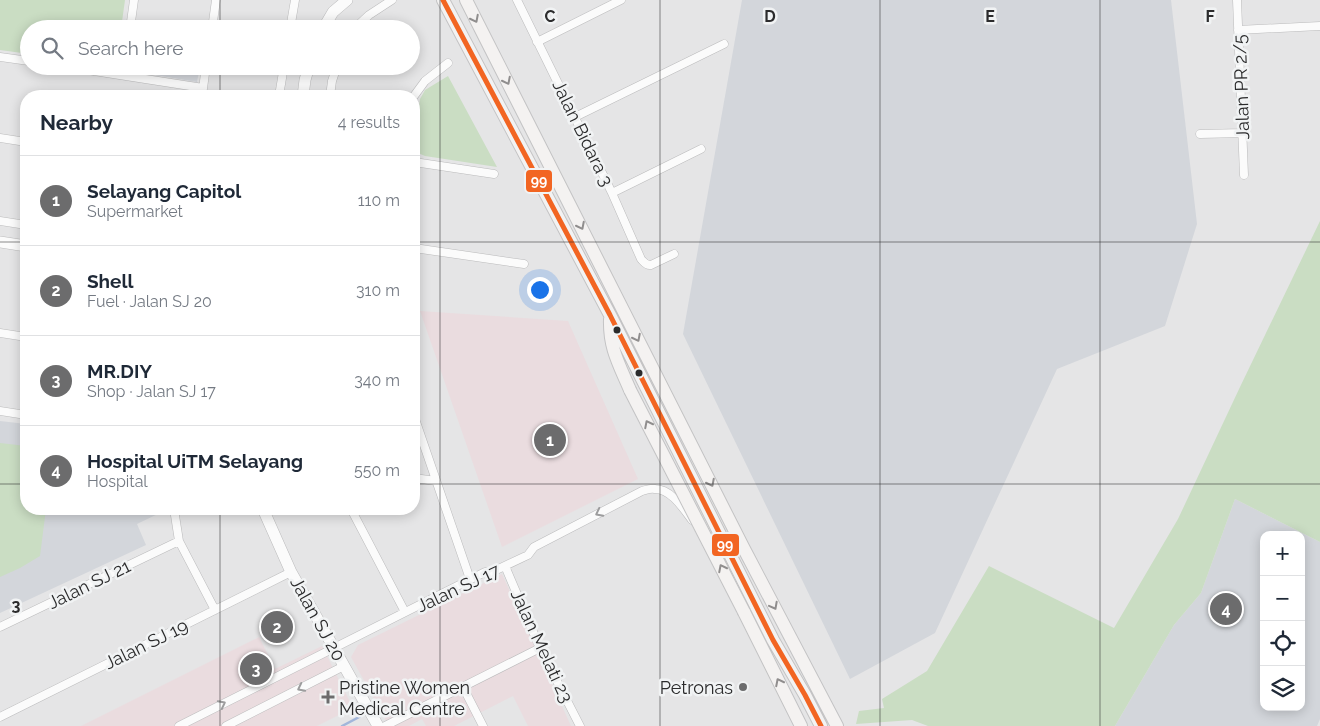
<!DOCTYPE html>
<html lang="en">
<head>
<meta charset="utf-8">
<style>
	:root { --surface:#fff; --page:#f2f2f3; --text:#1f2937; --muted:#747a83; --line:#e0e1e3; --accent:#6c6c6d }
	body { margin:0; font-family:Raleway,sans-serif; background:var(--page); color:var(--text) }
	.controls { position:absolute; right:15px; bottom:15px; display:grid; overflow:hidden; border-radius:10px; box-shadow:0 2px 12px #0003 }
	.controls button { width:45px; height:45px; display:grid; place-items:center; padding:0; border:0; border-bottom:1px solid var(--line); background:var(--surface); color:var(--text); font:25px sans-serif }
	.you { position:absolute; left:539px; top:289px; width:18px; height:18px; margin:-12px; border:4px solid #fff; border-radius:50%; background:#1a73e8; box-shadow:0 0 0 8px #1a73e833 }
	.badge { display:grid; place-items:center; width:32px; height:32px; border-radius:50%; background:var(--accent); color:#fff; font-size:16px; font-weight:700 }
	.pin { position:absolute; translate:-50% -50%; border:2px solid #fff; box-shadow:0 1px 5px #0006 }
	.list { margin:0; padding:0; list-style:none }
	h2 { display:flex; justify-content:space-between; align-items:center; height:65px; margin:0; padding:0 20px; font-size:21px }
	h2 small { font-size:16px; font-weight:400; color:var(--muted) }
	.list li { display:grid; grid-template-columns:32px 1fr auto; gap:15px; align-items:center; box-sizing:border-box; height:90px; padding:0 20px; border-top:1px solid var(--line) }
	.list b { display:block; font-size:19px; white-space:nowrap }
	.list p { margin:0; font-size:16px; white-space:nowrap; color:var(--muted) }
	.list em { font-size:16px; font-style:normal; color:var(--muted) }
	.icon { flex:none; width:28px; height:28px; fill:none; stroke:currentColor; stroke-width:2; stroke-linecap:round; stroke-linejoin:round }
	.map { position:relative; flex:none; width:1320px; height:726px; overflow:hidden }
	.search { position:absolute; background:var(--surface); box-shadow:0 2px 12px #0003; left:20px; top:20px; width:400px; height:55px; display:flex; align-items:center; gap:12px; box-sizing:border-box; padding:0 18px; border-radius:28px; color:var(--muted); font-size:19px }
	.panel { position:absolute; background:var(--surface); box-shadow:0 2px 12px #0003; left:20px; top:90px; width:400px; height:425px; border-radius:20px }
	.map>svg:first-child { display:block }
	.commercial { fill:#eadcdf }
	.built { fill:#d3d6db; fill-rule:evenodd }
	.green { fill:#caddc3 }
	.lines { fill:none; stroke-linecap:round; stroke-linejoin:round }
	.stream { stroke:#a2b6da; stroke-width:2.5 }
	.street-casing { stroke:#bbbbbc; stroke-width:9 }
	.secondary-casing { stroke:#bbbbbc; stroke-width:12 }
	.primary-casing { stroke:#c3c3c4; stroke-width:14 }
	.street { stroke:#fbfbfb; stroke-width:8 }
	.secondary { stroke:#fbfbfb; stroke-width:11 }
	.primary { stroke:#f4f2f1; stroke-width:12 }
	.primary-bridge-casing { stroke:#c3c3c4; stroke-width:14; stroke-linecap:butt }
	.primary-bridge { stroke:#f4f2f1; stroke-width:12 }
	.bus-1-casing { stroke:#f1f3f4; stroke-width:9 }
	.bus-1 { stroke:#f26522; stroke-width:5 }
	.oneway { stroke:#908e8e }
	.oneway2 { stroke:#9d9d9e }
	.grid { fill:none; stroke:#2b2b2c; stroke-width:1; stroke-opacity:0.55 }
	.bus-dot { fill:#2b2b2c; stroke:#f1f3f4; stroke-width:2 }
	.poi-dot { fill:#6c6c6d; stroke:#f1f3f4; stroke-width:2 }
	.labels { text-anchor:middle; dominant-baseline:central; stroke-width:5; stroke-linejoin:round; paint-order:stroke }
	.street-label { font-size:18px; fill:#2b2b2c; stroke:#f1f3f4 }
	.poi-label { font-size:18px; fill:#2b2b2c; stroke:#f1f3f4; text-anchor:start }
	.grid-label { font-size:16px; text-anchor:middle; font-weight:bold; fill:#2b2b2c; stroke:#f1f3f4; stroke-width:5; stroke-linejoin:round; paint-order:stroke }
	.line-badge { stroke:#f1f3f4; stroke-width:2 }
	.badge-label { font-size:14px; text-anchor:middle; font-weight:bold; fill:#fff }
</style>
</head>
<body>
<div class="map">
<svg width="1320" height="726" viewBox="0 0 1320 726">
	<rect width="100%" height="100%" fill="#e5e5e6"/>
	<path class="commercial" d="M 420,311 L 568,321 L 638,479 L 502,547 Z
		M 502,574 L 571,726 L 528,726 L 513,696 L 454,726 L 426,726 L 422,719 L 409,726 L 389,726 L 351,657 L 358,645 Z
		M 259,637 L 275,669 L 322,646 L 353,708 L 317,726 L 81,726 Z"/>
	<path class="built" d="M 742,0 L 1171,0 L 1197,224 L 1165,326 L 1057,369 L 935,633 L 850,679 L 683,334 Z
		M 132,66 L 200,66 L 197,82 L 137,72 Z
		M 0,421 L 26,424 L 26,509 L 164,509 L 164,511 L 137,524 L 146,545 L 0,613 Z
		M 1235,499 L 1320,542 L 1320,719 L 1317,726 L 1115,726 L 1174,625 L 1201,593 ZM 1264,535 L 1301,535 L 1301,707 L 1264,707 Z"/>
	<path class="green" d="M 0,0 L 125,0 L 121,29 L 29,29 L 29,54 L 0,50 Z
		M 448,76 L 497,167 L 425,156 L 418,153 L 414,146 L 420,99 L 425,90 Z
		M 1320,221 L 1320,542 L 1235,499 L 1201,593 L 1174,625 L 1115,726 L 928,726 L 912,720 L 856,724 L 859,711 L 884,708 L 882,699 L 927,671 L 989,566 L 1114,628 L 1178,519 L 1240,387 Z
		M 0,443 L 26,446 L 26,509 L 46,509 L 40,556 L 20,568 L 0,577 Z"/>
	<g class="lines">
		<path class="stream" d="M 342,726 L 363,715"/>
		<defs>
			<path id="street" d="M 517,0 L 612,193 L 641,259 C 644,262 646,266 651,265 L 674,254
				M 1237,0 L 1244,175
				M 130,29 L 134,0
				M 212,29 L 216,0
				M 290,29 L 295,0
				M 354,29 L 369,15 L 392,0
				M 1238,30 L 1320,26
				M 537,42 L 621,0
				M 0,57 L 29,61
				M 62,66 L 203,88
				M 202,96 L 206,66
				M 279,96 L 284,66
				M 330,96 L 332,81 L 337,66
				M 414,96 L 425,81 L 448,63
				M 575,117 L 724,44
				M 1200,134 L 1243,133
				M 0,138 L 26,142
				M 414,162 L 494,174
				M 612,193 L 701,149
				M 0,221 L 26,225
				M 414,248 L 524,264
				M 0,333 L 26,337
				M 0,411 L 26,415
				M 414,416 L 470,579
				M 414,478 L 436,481
				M 174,509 L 179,541 L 215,610
				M 351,509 L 405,612
				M 505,566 L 540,648 L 580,726
				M 0,627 L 179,541
				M 463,687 L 483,726
				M 0,717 L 291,572
				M 179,726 L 485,572 L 492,572 L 528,555 L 534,547 L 642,491 C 646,490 650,488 655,489 C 671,489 683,508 692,520
				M 226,726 L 344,666
				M 385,726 L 540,648"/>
			<path id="secondary" d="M 323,29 L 333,12 L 347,0
				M 303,96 L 305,80 L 309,66
				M 0,242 L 26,246
				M 263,509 L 291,572 L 378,726"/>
			<path id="primary" d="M 443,0 L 610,315 L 773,640 L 805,695 L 821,726
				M 466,0 L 743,547 L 837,726
				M 610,319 C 609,348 619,364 630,390
				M 744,612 L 801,726"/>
		</defs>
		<use href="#street" class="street-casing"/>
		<use href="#secondary" class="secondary-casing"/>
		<use href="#primary" class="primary-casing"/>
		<use href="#street" class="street"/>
		<use href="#secondary" class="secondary"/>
		<use href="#primary" class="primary"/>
		<defs>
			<path id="primary-bridge" d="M 630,390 L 744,612"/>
		</defs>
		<use href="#primary-bridge" class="primary-bridge-casing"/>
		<use href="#primary-bridge" class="primary-bridge"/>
		<defs>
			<path id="bus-1" d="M 443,0 L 610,315 L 773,640 L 805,695 L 821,726"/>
		</defs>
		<use href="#bus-1" class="bus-1-casing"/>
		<use href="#bus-1" class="bus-1"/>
	</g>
	<defs><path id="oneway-chevron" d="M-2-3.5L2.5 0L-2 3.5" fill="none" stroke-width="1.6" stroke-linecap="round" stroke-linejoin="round" transform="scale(1.25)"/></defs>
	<g class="oneway">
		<use href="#oneway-chevron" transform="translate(475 19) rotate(63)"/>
		<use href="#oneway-chevron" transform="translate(507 81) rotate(63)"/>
		<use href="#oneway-chevron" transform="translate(581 226) rotate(63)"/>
		<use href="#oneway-chevron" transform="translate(637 338) rotate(63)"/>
		<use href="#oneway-chevron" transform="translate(648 424) rotate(-117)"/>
		<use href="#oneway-chevron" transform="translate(711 483) rotate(63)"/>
		<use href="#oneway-chevron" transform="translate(722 568) rotate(-117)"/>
		<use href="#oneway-chevron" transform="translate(774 606) rotate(62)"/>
		<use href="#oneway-chevron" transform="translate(779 682) rotate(-117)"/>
	</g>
	<g class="oneway2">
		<use href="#oneway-chevron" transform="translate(599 513) rotate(153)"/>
		<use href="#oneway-chevron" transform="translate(301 688) rotate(153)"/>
		<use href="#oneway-chevron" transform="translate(222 704) rotate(-27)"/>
	</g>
	<path class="grid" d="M 220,0 L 220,29M 440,0 L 440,726M 660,0 L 660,726M 880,0 L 880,726M 1100,0 L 1100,726M 220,66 L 220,96M 0,242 L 26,242M 414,242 L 1320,242M 0,484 L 26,484M 414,484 L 1320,484M 220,509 L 220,726"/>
	<g class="bus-dot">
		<circle cx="617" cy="330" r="4.5"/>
		<circle cx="639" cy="373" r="4.5"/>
	</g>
	<g class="poi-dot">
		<circle cx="743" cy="687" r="5"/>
		<path d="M325.5 689.5h5v5h5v5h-5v5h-5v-5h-5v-5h5z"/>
	</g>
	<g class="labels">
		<g class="street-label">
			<text transform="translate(1241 87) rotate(-92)">Jalan PR 2/5</text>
			<text transform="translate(583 133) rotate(64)">Jalan Bidara 3</text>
			<text transform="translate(89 584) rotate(-26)">Jalan SJ 21</text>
			<text transform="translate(458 588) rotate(-25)">Jalan SJ 17</text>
			<text transform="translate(318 619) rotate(61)">Jalan SJ 20</text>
			<text transform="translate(146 644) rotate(-26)">Jalan SJ 19</text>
			<text transform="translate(542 646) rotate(65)">Jalan Melati 23</text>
		</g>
		<g class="poi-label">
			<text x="339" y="687">Pristine Women<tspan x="339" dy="21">Medical Centre</tspan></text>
			<text x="733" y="687" text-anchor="end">Petronas</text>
		</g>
	</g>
	<g class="grid-label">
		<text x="550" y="22">C</text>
		<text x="770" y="22">D</text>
		<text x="990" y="22">E</text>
		<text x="1210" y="22">F</text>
		<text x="16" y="611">3</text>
	</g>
	<g class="line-badge">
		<rect x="525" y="169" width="28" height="24" rx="5" fill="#f26522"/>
		<rect x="711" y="533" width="29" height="24" rx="5" fill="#f26522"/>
	</g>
	<g class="badge-label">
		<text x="539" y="186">99</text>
		<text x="725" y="550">99</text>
	</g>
</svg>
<div class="controls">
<button>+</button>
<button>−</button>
<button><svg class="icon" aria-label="locate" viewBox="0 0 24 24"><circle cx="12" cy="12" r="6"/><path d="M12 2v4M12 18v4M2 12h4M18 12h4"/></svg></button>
<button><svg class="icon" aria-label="layers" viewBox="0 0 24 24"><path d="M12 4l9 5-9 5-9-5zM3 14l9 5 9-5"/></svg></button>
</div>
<div class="you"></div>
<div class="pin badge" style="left:550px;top:440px">1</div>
<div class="pin badge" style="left:277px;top:627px">2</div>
<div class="pin badge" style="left:256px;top:669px">3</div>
<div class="pin badge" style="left:1226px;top:609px">4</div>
<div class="search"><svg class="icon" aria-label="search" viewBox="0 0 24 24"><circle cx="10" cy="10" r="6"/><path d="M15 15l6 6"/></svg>Search here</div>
<section class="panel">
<h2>Nearby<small>4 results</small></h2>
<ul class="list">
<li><span class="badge">1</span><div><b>Selayang Capitol</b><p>Supermarket</p></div><em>110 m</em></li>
<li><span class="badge">2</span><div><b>Shell</b><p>Fuel · Jalan SJ 20</p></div><em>310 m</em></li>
<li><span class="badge">3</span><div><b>MR.DIY</b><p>Shop · Jalan SJ 17</p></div><em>340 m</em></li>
<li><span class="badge">4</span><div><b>Hospital UiTM Selayang</b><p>Hospital</p></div><em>550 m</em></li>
</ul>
</section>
</div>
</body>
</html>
